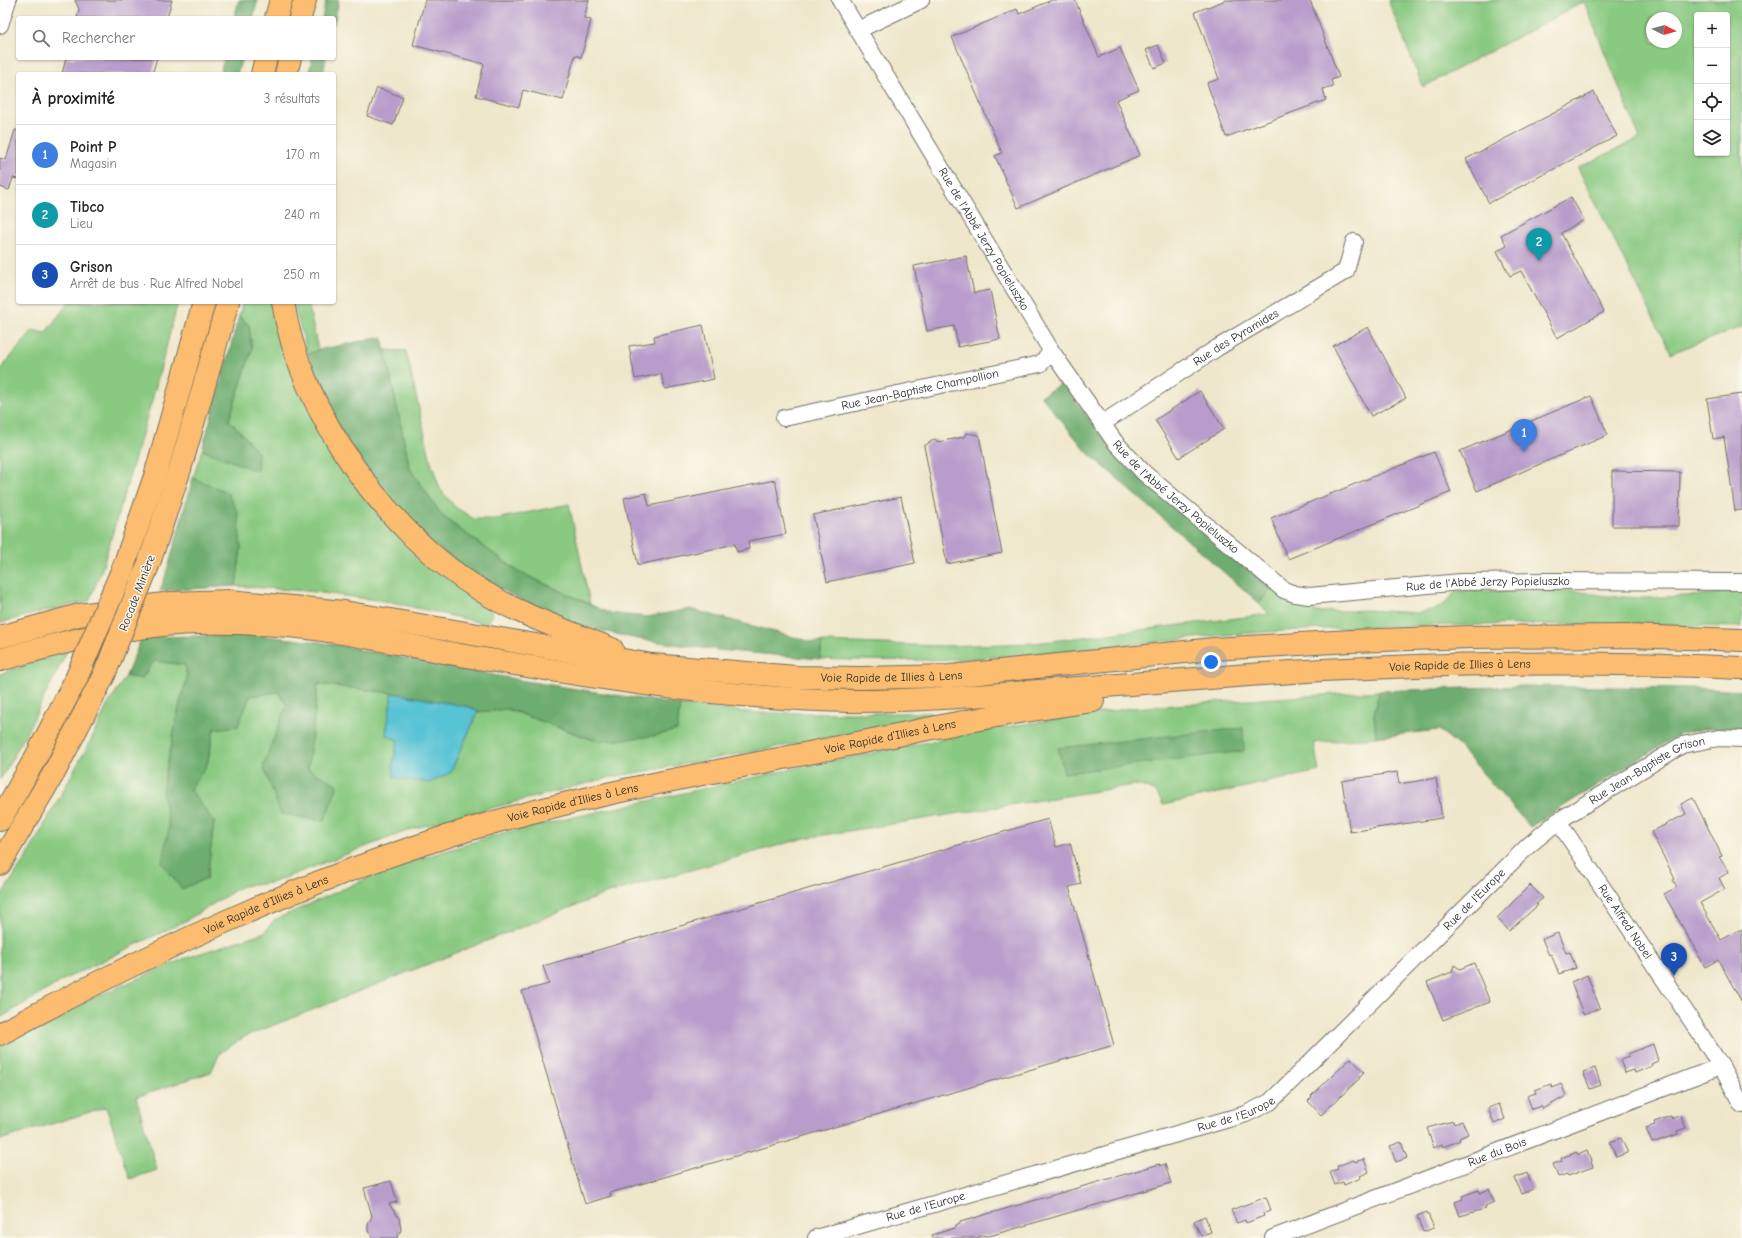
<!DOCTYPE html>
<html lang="fr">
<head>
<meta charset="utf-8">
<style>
	:root { --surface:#fff; --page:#f6f6f6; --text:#222; --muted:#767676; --line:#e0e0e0; --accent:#7c3aed }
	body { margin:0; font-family:"Comic Neue",sans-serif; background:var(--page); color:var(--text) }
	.controls { position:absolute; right:12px; top:12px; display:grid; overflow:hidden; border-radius:4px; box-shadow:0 1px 3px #0004 }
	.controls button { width:36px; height:36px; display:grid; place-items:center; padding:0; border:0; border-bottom:1px solid var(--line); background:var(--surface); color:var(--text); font:20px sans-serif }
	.compass { position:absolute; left:1646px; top:12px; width:36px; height:36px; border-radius:50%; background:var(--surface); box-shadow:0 1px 3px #0004; rotate:95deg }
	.you { position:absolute; left:1211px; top:662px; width:14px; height:14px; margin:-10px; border:3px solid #fff; border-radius:50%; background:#1a73e8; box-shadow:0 0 0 6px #1a73e833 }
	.badge { display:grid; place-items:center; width:26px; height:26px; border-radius:50%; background:var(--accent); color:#fff; font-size:13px; font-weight:700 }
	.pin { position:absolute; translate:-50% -33px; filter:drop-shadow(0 1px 2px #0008) }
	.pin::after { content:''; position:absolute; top:21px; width:14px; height:12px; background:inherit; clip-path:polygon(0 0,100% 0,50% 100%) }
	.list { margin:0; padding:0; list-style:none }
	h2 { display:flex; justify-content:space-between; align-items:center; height:52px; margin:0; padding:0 16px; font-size:17px }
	h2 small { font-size:13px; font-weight:400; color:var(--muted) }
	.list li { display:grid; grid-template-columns:26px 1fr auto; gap:12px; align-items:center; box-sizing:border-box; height:60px; padding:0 16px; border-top:1px solid var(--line) }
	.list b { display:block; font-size:15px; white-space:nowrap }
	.list p { margin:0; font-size:13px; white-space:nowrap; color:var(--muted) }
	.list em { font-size:13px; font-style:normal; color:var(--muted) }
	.icon { flex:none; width:22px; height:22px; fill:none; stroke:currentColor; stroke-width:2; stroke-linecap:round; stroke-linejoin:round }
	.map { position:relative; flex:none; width:1742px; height:1238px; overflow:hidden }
	.search { position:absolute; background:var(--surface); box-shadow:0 1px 3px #0004; left:16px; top:16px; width:320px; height:44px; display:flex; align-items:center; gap:10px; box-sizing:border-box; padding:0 14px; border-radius:4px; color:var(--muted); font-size:15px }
	.panel { position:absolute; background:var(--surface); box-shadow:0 1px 3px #0004; left:16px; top:72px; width:320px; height:232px; border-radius:4px }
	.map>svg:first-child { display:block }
	.green { fill:#89c981; stroke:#5a7a56; fill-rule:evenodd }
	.forest { fill:#6ead6f; stroke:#4c6c4d }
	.water { fill:#58c3d4; stroke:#427780 }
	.building { fill:#b89ccb }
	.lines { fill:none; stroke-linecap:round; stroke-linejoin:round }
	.minor-casing { stroke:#706d63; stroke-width:18 }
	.highway-casing { stroke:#706d63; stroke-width:24 }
	.minor { stroke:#fff; stroke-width:16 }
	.highway { stroke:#fcbd6f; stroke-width:22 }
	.highway-bridge-casing { stroke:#706d63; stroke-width:24; stroke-linecap:butt }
	.highway-bridge { stroke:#fcbd6f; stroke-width:22 }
	.labels { text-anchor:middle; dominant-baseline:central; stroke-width:3; stroke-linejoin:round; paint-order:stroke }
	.street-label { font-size:12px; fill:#2b2b2b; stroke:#fbf7ec }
</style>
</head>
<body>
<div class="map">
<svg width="1742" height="1238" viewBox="0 0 1742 1238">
	<rect width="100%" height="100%" fill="#fbf7ec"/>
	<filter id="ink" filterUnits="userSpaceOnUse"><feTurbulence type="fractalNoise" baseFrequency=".025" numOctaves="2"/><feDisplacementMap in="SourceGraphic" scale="8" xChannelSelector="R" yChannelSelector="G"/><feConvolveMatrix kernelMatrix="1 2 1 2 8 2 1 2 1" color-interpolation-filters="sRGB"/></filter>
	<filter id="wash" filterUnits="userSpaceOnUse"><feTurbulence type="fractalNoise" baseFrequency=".012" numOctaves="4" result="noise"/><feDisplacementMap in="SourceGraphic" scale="16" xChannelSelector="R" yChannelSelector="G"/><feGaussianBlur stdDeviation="0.9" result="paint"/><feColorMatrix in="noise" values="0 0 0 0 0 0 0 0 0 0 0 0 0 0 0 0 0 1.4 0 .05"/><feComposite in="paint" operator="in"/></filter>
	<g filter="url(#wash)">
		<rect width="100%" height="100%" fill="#efe7cb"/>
		<path class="green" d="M 1388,0 L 1742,0 L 1742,327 L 1671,353 L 1578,168 L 1640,138 L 1584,2 L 1423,87 ZM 1697,15 L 1727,15 L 1727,153 L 1697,153 ZM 1652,18 L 1676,18 L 1676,42 L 1652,42 Z
			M 69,302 L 178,302 L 153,397 L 102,569 L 89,601 L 25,616 L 0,623 L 0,370 L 33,330 L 45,333 Z
			M 243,302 L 277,302 L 289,356 L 490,604 L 492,616 L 487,624 L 391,602 L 307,591 L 236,586 L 241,548 L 193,478 L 202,450 L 257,470 L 246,438 L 229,420 L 252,349 L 249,326 L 239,316 Z
			M 293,302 L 308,302 L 318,350 L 308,354 Z
			M 385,350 L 406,351 L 431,462 L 440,489 L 455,507 L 474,519 L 496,519 L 569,504 L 590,604 L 519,572 L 443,517 L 410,469 Z
			M 1272,589 L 1286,599 L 1317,612 L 1366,610 L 1419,613 L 1435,609 L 1445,604 L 1456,591 L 1577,591 L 1605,596 L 1643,598 L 1709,595 L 1732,591 L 1742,591 L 1742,627 C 1583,623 1423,623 1264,632 C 1185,637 1107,649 1028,655 C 959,660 889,662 820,659 L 822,642 L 942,646 L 1035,643 L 1269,614 L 1259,603 Z
			M 67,651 L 27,732 L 0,780 L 0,674 Z
			M 154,661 L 185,665 L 187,678 L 180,703 L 162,790 L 169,827 L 162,863 L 207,878 L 214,822 L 190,789 L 207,765 L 214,729 L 238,726 L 250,696 L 278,692 L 287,705 L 263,766 L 324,821 L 337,785 L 308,769 L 318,684 L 392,693 L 386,735 L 398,740 L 393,765 L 450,773 L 478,712 L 507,709 L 599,742 L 677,730 L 680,705 L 756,713 L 930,713 L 930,716 L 920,721 L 607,778 L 412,829 L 271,883 L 242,886 L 187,920 L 65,979 L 0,1018 L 0,897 L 26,858 L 91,740 L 107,706 L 126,676 L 141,679 Z
			M 1379,691 L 1374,714 L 1376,737 L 1314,743 L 1319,771 L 1163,805 C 1158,791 1149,787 1134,785 L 805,838 L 605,894 L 244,1037 L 220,1053 L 211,1072 L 136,1097 L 157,1170 L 130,1179 L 106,1107 L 0,1140 L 0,1047 L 75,1006 L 183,959 L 265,932 L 274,920 L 388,869 L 502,833 L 806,766 L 1004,727 L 1132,708 Z"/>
		<path class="forest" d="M 239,0 L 258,0 L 253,18 L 234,18 Z
			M 326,0 L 339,0 L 334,24 L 334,18 L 322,18 Z
			M 224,58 L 242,58 L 237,74 L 220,74 Z
			M 312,58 L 326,58 L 323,74 L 309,74 Z
			M 239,316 L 249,325 L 252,349 L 229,420 L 246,438 L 258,453 L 257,471 L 202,450 Z
			M 382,337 L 410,469 L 443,517 L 519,572 L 609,613 L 647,617 L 690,609 L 812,642 L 822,642 L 820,659 L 717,650 L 638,639 L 584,627 L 523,601 L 470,573 L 412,525 L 370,477 L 330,411 L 308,354 L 318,350 Z
			M 1062,383 L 1109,445 L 1272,589 L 1259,603 L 1087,452 L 1041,396 Z
			M 193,478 L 227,492 L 238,513 L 241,548 L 236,586 L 160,591 C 174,554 181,516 193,478 Z
			M 255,635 L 320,642 L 525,681 L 680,705 L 677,730 L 655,736 L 599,742 L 508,709 L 478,712 L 470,707 L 392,693 L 318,684 L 308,769 L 338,785 L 324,821 L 281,814 L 263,766 L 287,705 L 278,692 L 250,696 L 238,726 L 214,729 L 207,765 L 190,789 L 214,822 L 207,878 L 182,889 L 162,863 L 169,827 L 162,790 L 180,703 L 187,678 L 185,665 L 154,661 L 141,679 L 126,676 L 142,637 Z
			M 1523,686 L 1694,688 L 1742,691 L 1742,728 L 1703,729 L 1678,735 L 1530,827 L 1458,745 L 1439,730 L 1376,737 L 1374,714 L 1379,691 Z
			M 1243,728 L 1244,751 L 1064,773 L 1058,748 Z"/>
		<path class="water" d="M 392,693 L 470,707 L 478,712 L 450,773 L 429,783 L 400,779 L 394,777 L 393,765 L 398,740 L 386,735 Z"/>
		<g id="blocks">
			<path class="building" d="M 75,0 L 172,0 L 167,18 L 77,18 L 79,9 Z
				M 425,0 L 589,0 L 584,18 L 591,20 L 588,32 L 581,57 L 575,55 L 563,100 L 523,90 L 519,107 L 476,96 L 484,64 L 413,45 Z
				M 1052,0 L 1075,0 L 1099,57 L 1120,48 L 1139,90 L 1116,100 L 1140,155 L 1018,208 L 995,156 L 1002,153 L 952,37 L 1017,9 L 1019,14 Z
				M 1226,0 L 1310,0 L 1339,77 L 1331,80 L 1333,86 L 1323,89 L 1326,100 L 1226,137 L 1207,83 L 1219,79 L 1195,12 Z
				M 1158,45 L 1166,63 L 1154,68 L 1146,50 Z
				M 66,58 L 157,58 L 152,74 L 62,74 Z
				M 377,88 L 403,97 L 393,125 L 367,116 Z
				M 1594,92 L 1617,136 L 1489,203 L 1466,159 Z
				M 15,130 L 18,130 L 18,179 L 13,178 L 9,190 L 0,187 L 0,158 L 6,160 Z
				M 1571,197 L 1584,220 L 1561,233 L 1604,312 L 1557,338 L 1521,271 L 1510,276 L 1497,251 L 1507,246 L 1501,235 Z
				M 966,256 L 974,293 L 990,290 L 1000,339 L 958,347 L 954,326 L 927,331 L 914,266 Z
				M 703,325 L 714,379 L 665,389 L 661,374 L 635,379 L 629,346 L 655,342 L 654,336 Z
				M 1368,327 L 1406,398 L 1371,416 L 1333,346 Z
				M 1200,391 L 1224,429 L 1179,458 L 1155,420 Z
				M 1742,394 L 1742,510 L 1735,511 L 1724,437 L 1713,439 L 1707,399 Z
				M 1591,396 L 1608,435 L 1477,491 L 1460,451 Z
				M 966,433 L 979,435 L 1002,553 L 947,564 L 924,446 L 935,439 L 938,442 L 964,437 Z
				M 1434,452 L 1451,492 L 1288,559 L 1271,518 Z
				M 1612,471 L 1680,472 L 1679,526 L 1612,526 Z
				M 775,480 L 786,534 L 748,541 L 749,549 L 737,552 L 735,544 L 638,565 L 624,498 L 646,493 L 649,506 Z
				M 901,497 L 915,563 L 827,582 L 813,515 Z
				M 1397,772 L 1399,784 L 1436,778 L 1442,818 L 1350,832 L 1342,781 Z
				M 1693,798 L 1722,856 L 1719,857 L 1729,872 L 1719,878 L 1725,889 L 1700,903 L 1721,940 L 1742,929 L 1742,1002 L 1718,960 L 1705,967 L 1664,894 L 1677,887 L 1673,880 L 1675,879 L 1651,832 L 1686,814 L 1681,804 Z
				M 1048,819 L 1056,847 L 1070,843 L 1081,884 L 1069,887 L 1114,1045 L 610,1193 L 611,1196 L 585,1204 L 522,991 L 549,984 L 543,966 Z
				M 1530,885 L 1543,898 L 1536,904 L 1538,905 L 1509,931 L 1497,918 Z
				M 1558,933 L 1566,953 L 1570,952 L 1576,968 L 1559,974 L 1551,954 L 1549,955 L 1542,939 Z
				M 1474,963 L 1490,1002 L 1443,1020 L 1427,982 L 1452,972 L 1454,965 L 1460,969 Z
				M 1587,975 L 1600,1008 L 1583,1014 L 1571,982 Z
				M 1653,1044 L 1658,1061 L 1651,1064 L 1652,1066 L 1635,1073 L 1634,1070 L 1625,1073 L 1620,1060 L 1629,1057 L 1628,1054 Z
				M 1351,1058 L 1364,1072 L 1359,1077 L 1360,1078 L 1321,1115 L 1308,1101 L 1312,1097 L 1311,1096 Z
				M 1595,1068 L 1601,1085 L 1590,1089 L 1583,1072 Z
				M 1561,1083 L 1566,1096 L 1550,1105 L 1542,1109 L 1541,1106 L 1532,1109 L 1527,1096 L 1536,1093 L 1535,1090 L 1551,1084 L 1552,1087 Z
				M 1499,1104 L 1505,1119 L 1494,1124 L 1488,1108 Z
				M 1680,1115 L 1686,1128 L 1677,1131 L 1678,1134 L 1652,1143 L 1646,1128 L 1655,1125 L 1654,1122 L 1671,1116 L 1672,1119 Z
				M 1453,1121 L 1454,1124 L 1462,1121 L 1468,1134 L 1459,1138 L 1460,1140 L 1443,1147 L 1442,1144 L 1434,1148 L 1427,1128 Z
				M 1621,1138 L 1628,1153 L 1616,1157 L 1610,1142 Z
				M 1401,1142 L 1407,1158 L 1396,1162 L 1390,1146 Z
				M 1587,1151 L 1593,1167 L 1568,1176 L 1567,1174 L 1558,1177 L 1553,1164 L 1562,1161 L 1561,1158 L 1577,1152 L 1578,1155 Z
				M 1364,1159 L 1369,1172 L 1360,1176 L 1361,1178 L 1344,1185 L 1343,1182 L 1335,1185 L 1330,1172 L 1338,1169 L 1337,1166 L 1354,1160 L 1355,1162 Z
				M 1160,1164 L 1160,1166 L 1165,1164 L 1171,1183 L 986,1237 L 985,1235 L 976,1238 L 933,1238 L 932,1235 L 955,1228 L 955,1226 L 960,1224 L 960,1222 Z
				M 1527,1173 L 1533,1189 L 1521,1194 L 1515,1178 Z
				M 391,1181 L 397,1202 L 389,1204 L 399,1218 L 401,1230 L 397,1238 L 373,1238 L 368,1231 L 368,1225 L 372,1216 L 364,1188 Z
				M 1489,1189 L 1494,1202 L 1485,1206 L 1486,1208 L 1481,1210 L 1460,1216 L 1455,1202 L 1463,1199 L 1462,1196 L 1479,1190 L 1480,1193 Z
				M 1266,1197 L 1271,1210 L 1263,1213 L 1264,1216 L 1246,1223 L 1245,1220 L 1237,1223 L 1231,1210 Z
				M 1427,1212 L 1434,1228 L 1423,1232 L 1417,1216 Z
				M 1205,1216 L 1211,1232 L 1201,1236 L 1194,1221 Z"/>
		</g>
	</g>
	<g filter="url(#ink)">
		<use href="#blocks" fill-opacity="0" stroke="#706d63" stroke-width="1"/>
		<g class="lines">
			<defs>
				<g id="minor">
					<path id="s1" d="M 840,0 L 1052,352 L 1115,442 L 1144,473 L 1284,590 L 1295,594 L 1309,596 L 1461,582 L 1546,581 L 1742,582"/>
					<path d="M 0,25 L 8,0"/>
					<path d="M 858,30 L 921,0"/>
					<path id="s2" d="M 784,418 L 1040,364 L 1052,352"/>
					<path id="s3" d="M 1103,423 L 1217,348 L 1346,271 L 1354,242"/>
					<path id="s4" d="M 1558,821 L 1691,1020 L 1721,1066 L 1742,1105"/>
					<path id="s5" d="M 816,1238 L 1246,1114 L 1270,1102 L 1528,846 L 1558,821 L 1682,745 L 1719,738 L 1742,739"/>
					<path id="s6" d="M 1273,1238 L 1721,1066"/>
				</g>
				<g id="highway">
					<path d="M 276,18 L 281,0"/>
					<path d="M 300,18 L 305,0"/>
					<path d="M 262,74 L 266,58"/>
					<path d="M 286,74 L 290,58"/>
					<path d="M 283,302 C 300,412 388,534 482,591 C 522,616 568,631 612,649"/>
					<path d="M 149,563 L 180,469 L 228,302"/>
					<path d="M 124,566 L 155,476 L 204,302"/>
					<path id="s7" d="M 0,637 L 79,615 L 172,603 L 229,601 L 344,612 L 652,665 L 796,677 L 861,678 L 950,676 L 1214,649 L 1351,641 L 1470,637 L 1628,636 L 1742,640"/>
					<path id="s8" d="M 0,660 C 48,646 97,633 146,627 C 183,622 223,622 260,624 C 328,627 394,643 460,655 C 590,677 721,699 854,701 C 915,701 977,696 1038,691 C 1109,686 1179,680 1249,675 C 1413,663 1578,660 1742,668"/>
					<path d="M 0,820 L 36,757 L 76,679"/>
					<path d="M 0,864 L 55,771 L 104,675"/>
					<path id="s9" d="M 0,1034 C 158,948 325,870 498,821 C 602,792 709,773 814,752 C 907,733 999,713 1093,701"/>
				</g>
			</defs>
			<use href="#minor" class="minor-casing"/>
			<use href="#highway" class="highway-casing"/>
			<use href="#minor" class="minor"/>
			<use href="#highway" class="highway"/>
			<defs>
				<path id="highway-bridge" d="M 104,675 L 149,563
					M 76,679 L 124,566"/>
			</defs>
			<use href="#highway-bridge" class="highway-bridge-casing"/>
			<use href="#highway-bridge" class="highway-bridge"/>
		</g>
	</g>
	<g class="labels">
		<g class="street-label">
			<text stroke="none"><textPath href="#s1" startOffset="279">Rue de l'Abbé Jerzy Popieluszko</textPath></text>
			<text stroke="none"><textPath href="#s3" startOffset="158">Rue des Pyramides</textPath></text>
			<text stroke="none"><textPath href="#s2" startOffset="139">Rue Jean-Baptiste Champollion</textPath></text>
			<text stroke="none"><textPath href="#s1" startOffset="603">Rue de l'Abbé Jerzy Popieluszko</textPath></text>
			<text stroke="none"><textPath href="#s1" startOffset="951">Rue de l'Abbé Jerzy Popieluszko</textPath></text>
			<text transform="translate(137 593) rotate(-69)">Rocade Minière</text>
			<text stroke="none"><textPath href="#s8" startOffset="1471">Voie Rapide de Illies à Lens</textPath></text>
			<text stroke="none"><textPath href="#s7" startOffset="901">Voie Rapide de Illies à Lens</textPath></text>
			<text stroke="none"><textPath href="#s9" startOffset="944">Voie Rapide d’Illies à Lens</textPath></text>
			<text stroke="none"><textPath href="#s5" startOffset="980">Rue Jean-Baptiste Grison</textPath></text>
			<text stroke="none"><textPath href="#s9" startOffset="620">Voie Rapide d’Illies à Lens</textPath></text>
			<text stroke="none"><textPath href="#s5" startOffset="762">Rue de l'Europe</textPath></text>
			<text stroke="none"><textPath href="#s9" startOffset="296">Voie Rapide d’Illies à Lens</textPath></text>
			<text stroke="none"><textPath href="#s4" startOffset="121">Rue Alfred Nobel</textPath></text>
			<text stroke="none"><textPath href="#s5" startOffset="438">Rue de l'Europe</textPath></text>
			<text stroke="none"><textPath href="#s6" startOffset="240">Rue du Bois</textPath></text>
			<text stroke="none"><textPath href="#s5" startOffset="114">Rue de l'Europe</textPath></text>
		</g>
	</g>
</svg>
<div class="controls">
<button>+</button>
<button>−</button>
<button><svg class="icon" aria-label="locate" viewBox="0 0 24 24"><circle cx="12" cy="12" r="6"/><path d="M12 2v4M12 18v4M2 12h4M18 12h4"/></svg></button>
<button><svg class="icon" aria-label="layers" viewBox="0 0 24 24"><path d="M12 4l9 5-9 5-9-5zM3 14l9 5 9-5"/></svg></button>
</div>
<svg class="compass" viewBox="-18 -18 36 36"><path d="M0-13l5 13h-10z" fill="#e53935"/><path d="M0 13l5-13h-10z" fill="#767676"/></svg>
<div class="you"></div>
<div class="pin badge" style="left:1524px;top:452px;background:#3f7fe0">1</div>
<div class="pin badge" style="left:1539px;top:261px;background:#0f9aa8">2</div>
<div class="pin badge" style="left:1674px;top:976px;background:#1a4fb4">3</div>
<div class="search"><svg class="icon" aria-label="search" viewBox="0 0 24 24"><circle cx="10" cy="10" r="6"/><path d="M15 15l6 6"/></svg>Rechercher</div>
<section class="panel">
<h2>À proximité<small>3 résultats</small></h2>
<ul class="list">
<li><span class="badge" style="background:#3f7fe0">1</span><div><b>Point P</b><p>Magasin</p></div><em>170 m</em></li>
<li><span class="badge" style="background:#0f9aa8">2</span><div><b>Tibco</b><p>Lieu</p></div><em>240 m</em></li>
<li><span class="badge" style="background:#1a4fb4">3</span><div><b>Grison</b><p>Arrêt de bus · Rue Alfred Nobel</p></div><em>250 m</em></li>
</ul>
</section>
</div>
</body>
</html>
